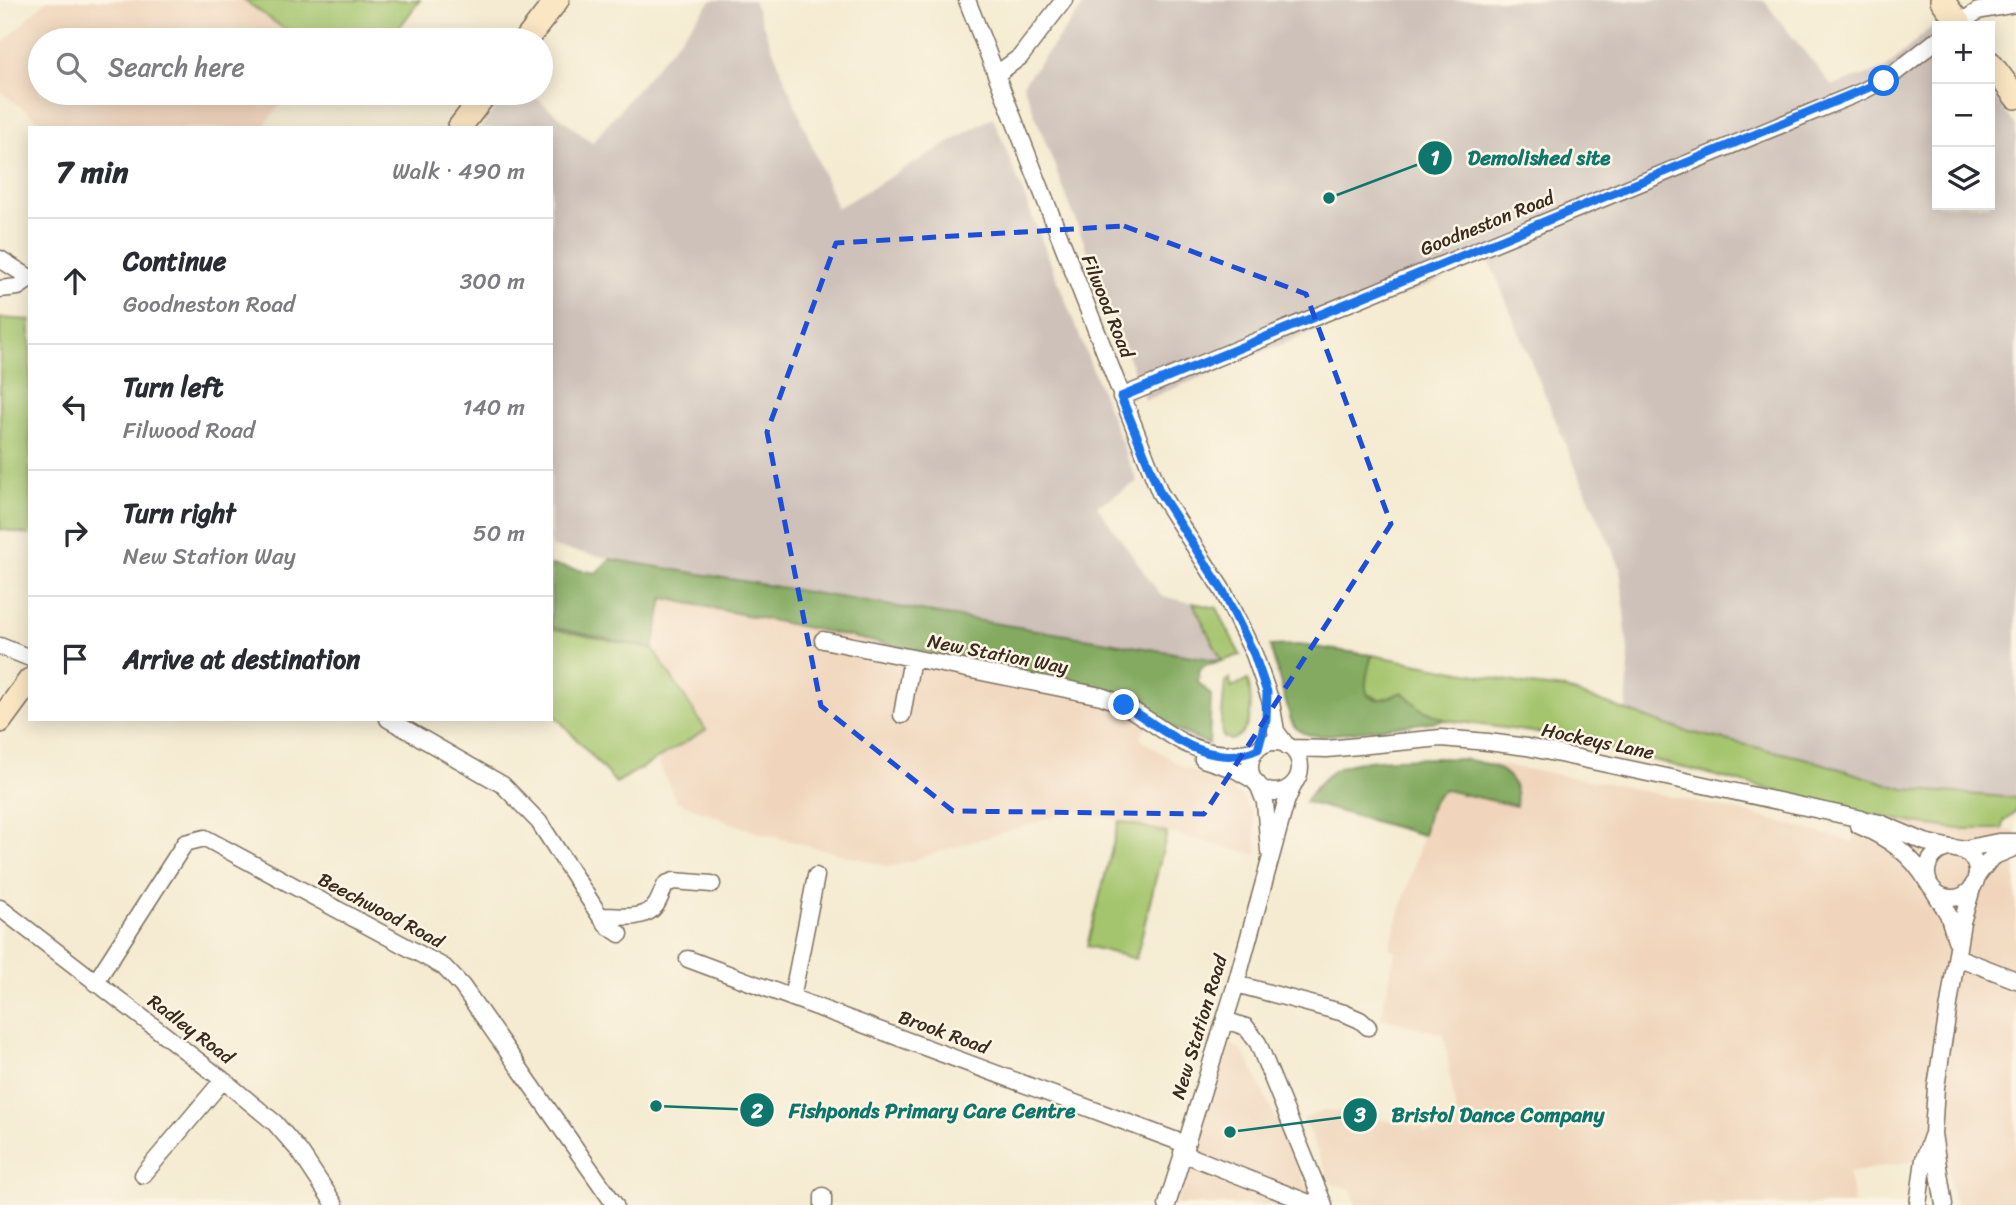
<!DOCTYPE html>
<html lang="en">
<head>
<meta charset="utf-8">
<style>
	:root { --surface:#fff; --page:#f7f7f7; --text:#2b2b33; --muted:#7c7c81; --line:#e1e1e2 }
	body { margin:0; font-family:Sriracha,sans-serif; background:var(--page); color:var(--text) }
	.controls { position:absolute; right:21px; top:21px; display:grid; overflow:hidden; border-radius:0px; box-shadow:0 4px 18px #0003 }
	.controls button { width:63px; height:63px; display:grid; place-items:center; padding:0; border:0; border-bottom:2px solid var(--line); background:var(--surface); color:var(--text); font:35px sans-serif }
	.stop { position:absolute; width:21px; height:21px; margin:-16px; border:5px solid #1a73e8; border-radius:50%; background:#fff }
	.stop.end { background:#1a73e8; border-color:#fff; box-shadow:0 2px 7px #0008 }
	.list { margin:0; padding:0; list-style:none }
	h2 { display:flex; justify-content:space-between; align-items:center; height:91px; margin:0; padding:0 28px; font-size:30px }
	h2 small { font-size:23px; font-weight:400; color:var(--muted) }
	.list li { display:grid; grid-template-columns:46px 1fr auto; gap:21px; align-items:center; box-sizing:border-box; height:126px; padding:0 28px; border-top:2px solid var(--line) }
	.list b { display:block; font-size:26px; white-space:nowrap }
	.list p { margin:0; font-size:23px; white-space:nowrap; color:var(--muted) }
	.list em { font-size:23px; font-style:normal; color:var(--muted) }
	.icon { flex:none; width:38px; height:38px; fill:none; stroke:currentColor; stroke-width:2; stroke-linecap:round; stroke-linejoin:round }
	.map { position:relative; flex:none; width:2016px; height:1205px; overflow:hidden }
	.search { position:absolute; background:var(--surface); box-shadow:0 4px 18px #0003; left:28px; top:28px; width:525px; height:77px; display:flex; align-items:center; gap:18px; box-sizing:border-box; padding:0 24px; border-radius:38px; color:var(--muted); font-size:26px }
	.panel { position:absolute; background:var(--surface); box-shadow:0 4px 18px #0003; left:28px; top:126px; width:525px; height:595px; border-radius:0px }
	.map>svg:first-child { display:block }
	.built { fill:#f0d5bc }
	.industrial { fill:#cec1b9 }
	.green { fill:#a4c56d; stroke:#707846; stroke-width:2 }
	.forest { fill:#83aa60; stroke:#5f6a3f; stroke-width:2 }
	.lines { fill:none; stroke-linecap:round; stroke-linejoin:round }
	.street-casing { stroke:#7c6e5d; stroke-width:19 }
	.secondary-casing { stroke:#7c6e5d; stroke-width:26 }
	.street { stroke:#fff; stroke-width:16 }
	.secondary { stroke:#fbe6c3; stroke-width:23 }
	.route { stroke:#1a73e8; stroke-width:9 }
	.marked { fill:none; stroke:#1d4ed8; stroke-width:5; stroke-dasharray:14 9; stroke-linejoin:round }
	.labels { text-anchor:middle; dominant-baseline:central; stroke-width:5; stroke-linejoin:round; paint-order:stroke }
	.street-label { font-size:19px; fill:#3b2a1e; stroke:#fcf5e5 }
	.leader { fill:none; stroke:#0f766e; stroke-width:2.5 }
	.callout-dot { fill:#0f766e; stroke:#fcf5e5; stroke-width:2.5 }
	.mark-label { font-size:21px; text-anchor:middle; font-weight:bold; fill:#fff }
	.callout-label { font-size:21px; text-anchor:middle; font-weight:bold; fill:#0f766e; stroke:#fcf5e5; stroke-width:5; stroke-linejoin:round; paint-order:stroke }
</style>
</head>
<body>
<div class="map">
<svg width="2016" height="1205" viewBox="0 0 2016 1205">
	<rect width="100%" height="100%" fill="#fcf5e5"/>
	<filter id="ink" filterUnits="userSpaceOnUse"><feTurbulence type="fractalNoise" baseFrequency=".0143" numOctaves="2"/><feDisplacementMap in="SourceGraphic" scale="14" xChannelSelector="R" yChannelSelector="G"/><feConvolveMatrix kernelMatrix="1 2 1 2 8 2 1 2 1" color-interpolation-filters="sRGB"/></filter>
	<filter id="wash" filterUnits="userSpaceOnUse"><feTurbulence type="fractalNoise" baseFrequency=".00686" numOctaves="4" result="noise"/><feDisplacementMap in="SourceGraphic" scale="28" xChannelSelector="R" yChannelSelector="G"/><feGaussianBlur stdDeviation="1.57" result="paint"/><feColorMatrix in="noise" values="0 0 0 0 0 0 0 0 0 0 0 0 0 0 0 0 0 1.4 0 .05"/><feComposite in="paint" operator="in"/></filter>
	<g filter="url(#wash)">
		<rect width="100%" height="100%" fill="#f5ebd2"/>
		<path class="built" d="M 47,0 L 420,0 L 390,40 L 40,40 L 40,93 L 289,93 L 262,128 L 44,128 L 46,125 L 0,92 L 0,45 Z
			M 663,598 L 1114,692 L 1153,717 L 1139,738 L 1181,766 L 1222,781 L 1242,797 L 1251,811 L 1255,822 L 1257,855 L 1076,810 L 890,867 L 755,832 L 676,801 L 657,759 L 705,730 L 653,649 Z
			M 1446,759 L 1490,763 L 1606,783 L 1743,812 L 1853,842 L 1859,812 L 1975,830 L 2016,830 L 2016,1204 L 1957,1205 L 1952,1196 L 1946,1155 L 1849,1173 L 1854,1205 L 1356,1205 L 1351,1189 L 1332,1184 L 1303,1119 L 1326,1110 L 1423,1127 L 1424,1133 L 1458,1128 L 1444,1034 L 1381,1018 L 1395,951 L 1389,948 Z
			M 1230,1043 L 1240,1049 L 1248,1059 L 1315,1205 L 1176,1205 Z"/>
		<path class="industrial" d="M 712,0 L 753,0 L 837,208 L 993,117 L 1137,482 L 1097,506 L 1161,596 L 1193,603 L 1222,661 L 682,572 L 551,547 L 551,128 L 481,128 L 505,93 L 530,93 L 592,143 Z
			M 1088,0 L 1763,0 L 1832,86 L 1886,68 L 1937,22 L 1940,26 L 1937,26 L 1937,205 L 1990,205 L 1990,91 L 2016,126 L 2016,798 L 1904,789 L 1808,759 L 1681,730 L 1626,711 L 1629,662 L 1620,567 L 1569,453 L 1489,260 L 1145,400 L 1023,84 Z"/>
		<path class="green" d="M 244,0 L 420,0 L 390,40 L 300,40 Z
			M 0,318 L 30,320 L 30,535 L 0,529 Z
			M 1193,603 L 1217,608 L 1240,655 L 1222,661 Z
			M 551,629 L 653,649 L 706,730 L 616,783 L 551,711 Z
			M 1372,655 L 1530,685 L 1565,689 L 1681,730 L 1808,759 L 1904,789 L 2016,798 L 2016,811 L 2004,821 L 2003,829 L 1959,829 L 1915,823 L 1859,812 L 1554,735 L 1446,720 L 1421,709 L 1412,702 L 1380,699 L 1367,694 C 1360,683 1368,667 1372,655 Z
			M 1230,678 L 1231,688 L 1248,680 C 1252,701 1255,731 1231,740 L 1223,737 L 1221,727 L 1225,682 Z
			M 1119,821 L 1167,833 L 1136,959 L 1087,946 Z"/>
		<path class="forest" d="M 610,559 L 1222,661 L 1205,665 L 1199,671 L 1198,682 L 1211,695 L 1209,744 L 1169,727 L 1123,696 L 1108,690 L 663,598 L 653,649 L 551,627 L 551,565 L 596,573 Z
			M 1300,645 L 1372,655 C 1362,688 1359,712 1402,692 L 1421,709 L 1446,720 L 1321,736 C 1307,735 1297,734 1291,720 L 1270,646 Z
			M 1393,759 C 1429,759 1525,747 1516,806 L 1445,790 C 1429,796 1427,821 1423,835 L 1305,802 C 1332,761 1348,763 1393,759 Z"/>
	</g>
	<g filter="url(#ink)">
		<g class="lines">
			<defs>
				<path id="street" d="M 967,0 L 1160,493 L 1223,591 L 1254,654 L 1271,702 L 1276,731 L 1287,746
					M 1955,26 L 1978,11 L 2016,4
					M 997,74 L 1020,57 L 1064,0
					M 0,259 L 30,278
					M 0,289 L 18,287 L 30,279
					M 1121,397 L 1863,91 L 1891,76 L 1937,40
					M 823,640 L 1101,696 C 1162,716 1183,768 1257,750
					M 0,646 L 30,658
					M 902,715 L 912,658
					M 388,719 L 503,785 L 539,822 L 600,916 L 608,926 L 620,934
					M1250 767a25 25 0 1 1 50 0a25 25 0 1 1-50 0Z
					M 1291,748 L 1327,749 L 1441,738 L 1488,742 L 1527,747 L 1611,765 L 1880,823 L 1925,842 L 1955,849
					M 1203,759 L 1236,770 L 1255,781
					M 1258,784 L 1265,802 L 1269,851
					M 1858,825 C 1888,838 1912,854 1928,883
					M1927 873a25 25 0 1 1 50 0a25 25 0 1 1-50 0Z
					M 1959,850 L 1998,842 L 2016,842
					M 1976,877 L 1992,857 L 2016,847
					M 1934,891 L 1948,914 L 1956,940
					M 0,908 L 223,1080 L 275,1123 L 300,1152 L 335,1205
					M 600,916 C 617,916 645,921 656,905 C 660,899 662,891 666,884 L 674,881 L 712,884
					M 1957,957 L 2016,980
					M 688,959 L 1185,1144
					M 95,983 L 185,843 L 205,838 L 444,967 L 462,986 L 615,1205
					M 1236,984 L 1344,1013 L 1360,1020 L 1368,1027
					M 792,998 L 816,876
					M 1225,1020 L 1246,1027 L 1258,1043 L 1324,1205
					M 1182,1153 L 1314,1205
					M 143,1175 L 223,1080
					M 823,1196 L 823,1205
					M 1167,1205 L 1236,984 L 1286,802 L 1294,783
					M 1918,1205 L 1924,1159 L 1932,1136
					M 1944,1205 L 1933,1134 L 1936,1087 L 1962,922 L 1973,885"/>
				<path id="secondary" d="M 1942,0 L 1961,26
					M 526,40 L 557,0
					M 1990,63 L 2016,97
					M 459,128 L 486,93
					M 0,721 L 30,680"/>
			</defs>
			<use href="#street" class="street-casing"/>
			<use href="#secondary" class="secondary-casing"/>
			<use href="#street" class="street"/>
			<use href="#secondary" class="secondary"/>
		</g>
	</g>
	<g class="lines" filter="url(#ink)">
		<path class="route" d="M 1124,705 C 1164,729 1208,772 1258,749 L 1266,719 L 1267,692 L 1254,654 L 1223,591 L 1160,493 L 1121,397 L 1884,81"/>
	</g>
	<path class="marked" d="M 1124,226 L 1306,294 L 1391,524 L 1204,814 L 953,811 L 821,706 L 767,432 L 836,243 Z"/>
	<g class="labels">
		<g class="street-label">
			<text transform="translate(1487 223) rotate(-22)">Goodneston Road</text>
			<text transform="translate(1108 306) rotate(68)">Filwood Road</text>
			<text transform="translate(998 654) rotate(11)">New Station Way</text>
			<text transform="translate(1598 741) rotate(12)">Hockeys Lane</text>
			<text transform="translate(381 910) rotate(28)">Beechwood Road</text>
			<text transform="translate(1199 1027) rotate(-73)">New Station Road</text>
			<text transform="translate(191 1029) rotate(37)">Radley Road</text>
			<text transform="translate(944 1032) rotate(20)">Brook Road</text>
		</g>
	</g>
	<path class="leader" d="M1329 198L1435 158M656 1106L757 1110M1230 1132L1360 1115"/>
	<g class="callout-dot">
		<circle cx="1329" cy="198" r="7"/>
		<circle cx="656" cy="1106" r="7"/>
		<circle cx="1230" cy="1132" r="7"/>
		<circle cx="1435" cy="158" r="18"/>
		<circle cx="757" cy="1110" r="18"/>
		<circle cx="1360" cy="1115" r="18"/>
	</g>
	<g class="mark-label">
		<text x="1435" y="165">1</text>
		<text x="757" y="1118">2</text>
		<text x="1360" y="1122">3</text>
	</g>
	<g class="callout-label">
		<text x="1539" y="165">Demolished site</text>
		<text x="932" y="1118">Fishponds Primary Care Centre</text>
		<text x="1498" y="1122">Bristol Dance Company</text>
	</g>
</svg>
<div class="controls">
<button>+</button>
<button>−</button>
<button><svg class="icon" aria-label="layers" viewBox="0 0 24 24"><path d="M12 4l9 5-9 5-9-5zM3 14l9 5 9-5"/></svg></button>
</div>
<div class="stop" style="left:1884px;top:81px"></div>
<div class="stop end" style="left:1124px;top:705px"></div>
<div class="search"><svg class="icon" aria-label="search" viewBox="0 0 24 24"><circle cx="10" cy="10" r="6"/><path d="M15 15l6 6"/></svg>Search here</div>
<section class="panel">
<h2>7 min<small>Walk · 490 m</small></h2>
<ul class="list">
<li><svg class="icon" aria-label="ahead" viewBox="0 0 24 24"><path d="M12 20V5M6 11l6-6 6 6"/></svg><div><b>Continue</b><p>Goodneston Road</p></div><em>300 m</em></li>
<li><svg class="icon" aria-label="left" viewBox="0 0 24 24"><path d="M17 20v-9H6M10 6l-5 5 5 5"/></svg><div><b>Turn left</b><p>Filwood Road</p></div><em>140 m</em></li>
<li><svg class="icon" aria-label="right" viewBox="0 0 24 24"><path d="M7 20v-9h11M14 6l5 5-5 5"/></svg><div><b>Turn right</b><p>New Station Way</p></div><em>50 m</em></li>
<li><svg class="icon" aria-label="arrive" viewBox="0 0 24 24"><path d="M6 21V4h12l-3 4 3 4H6"/></svg><div><b>Arrive at destination</b></div></li>
</ul>
</section>
</div>
</body>
</html>
